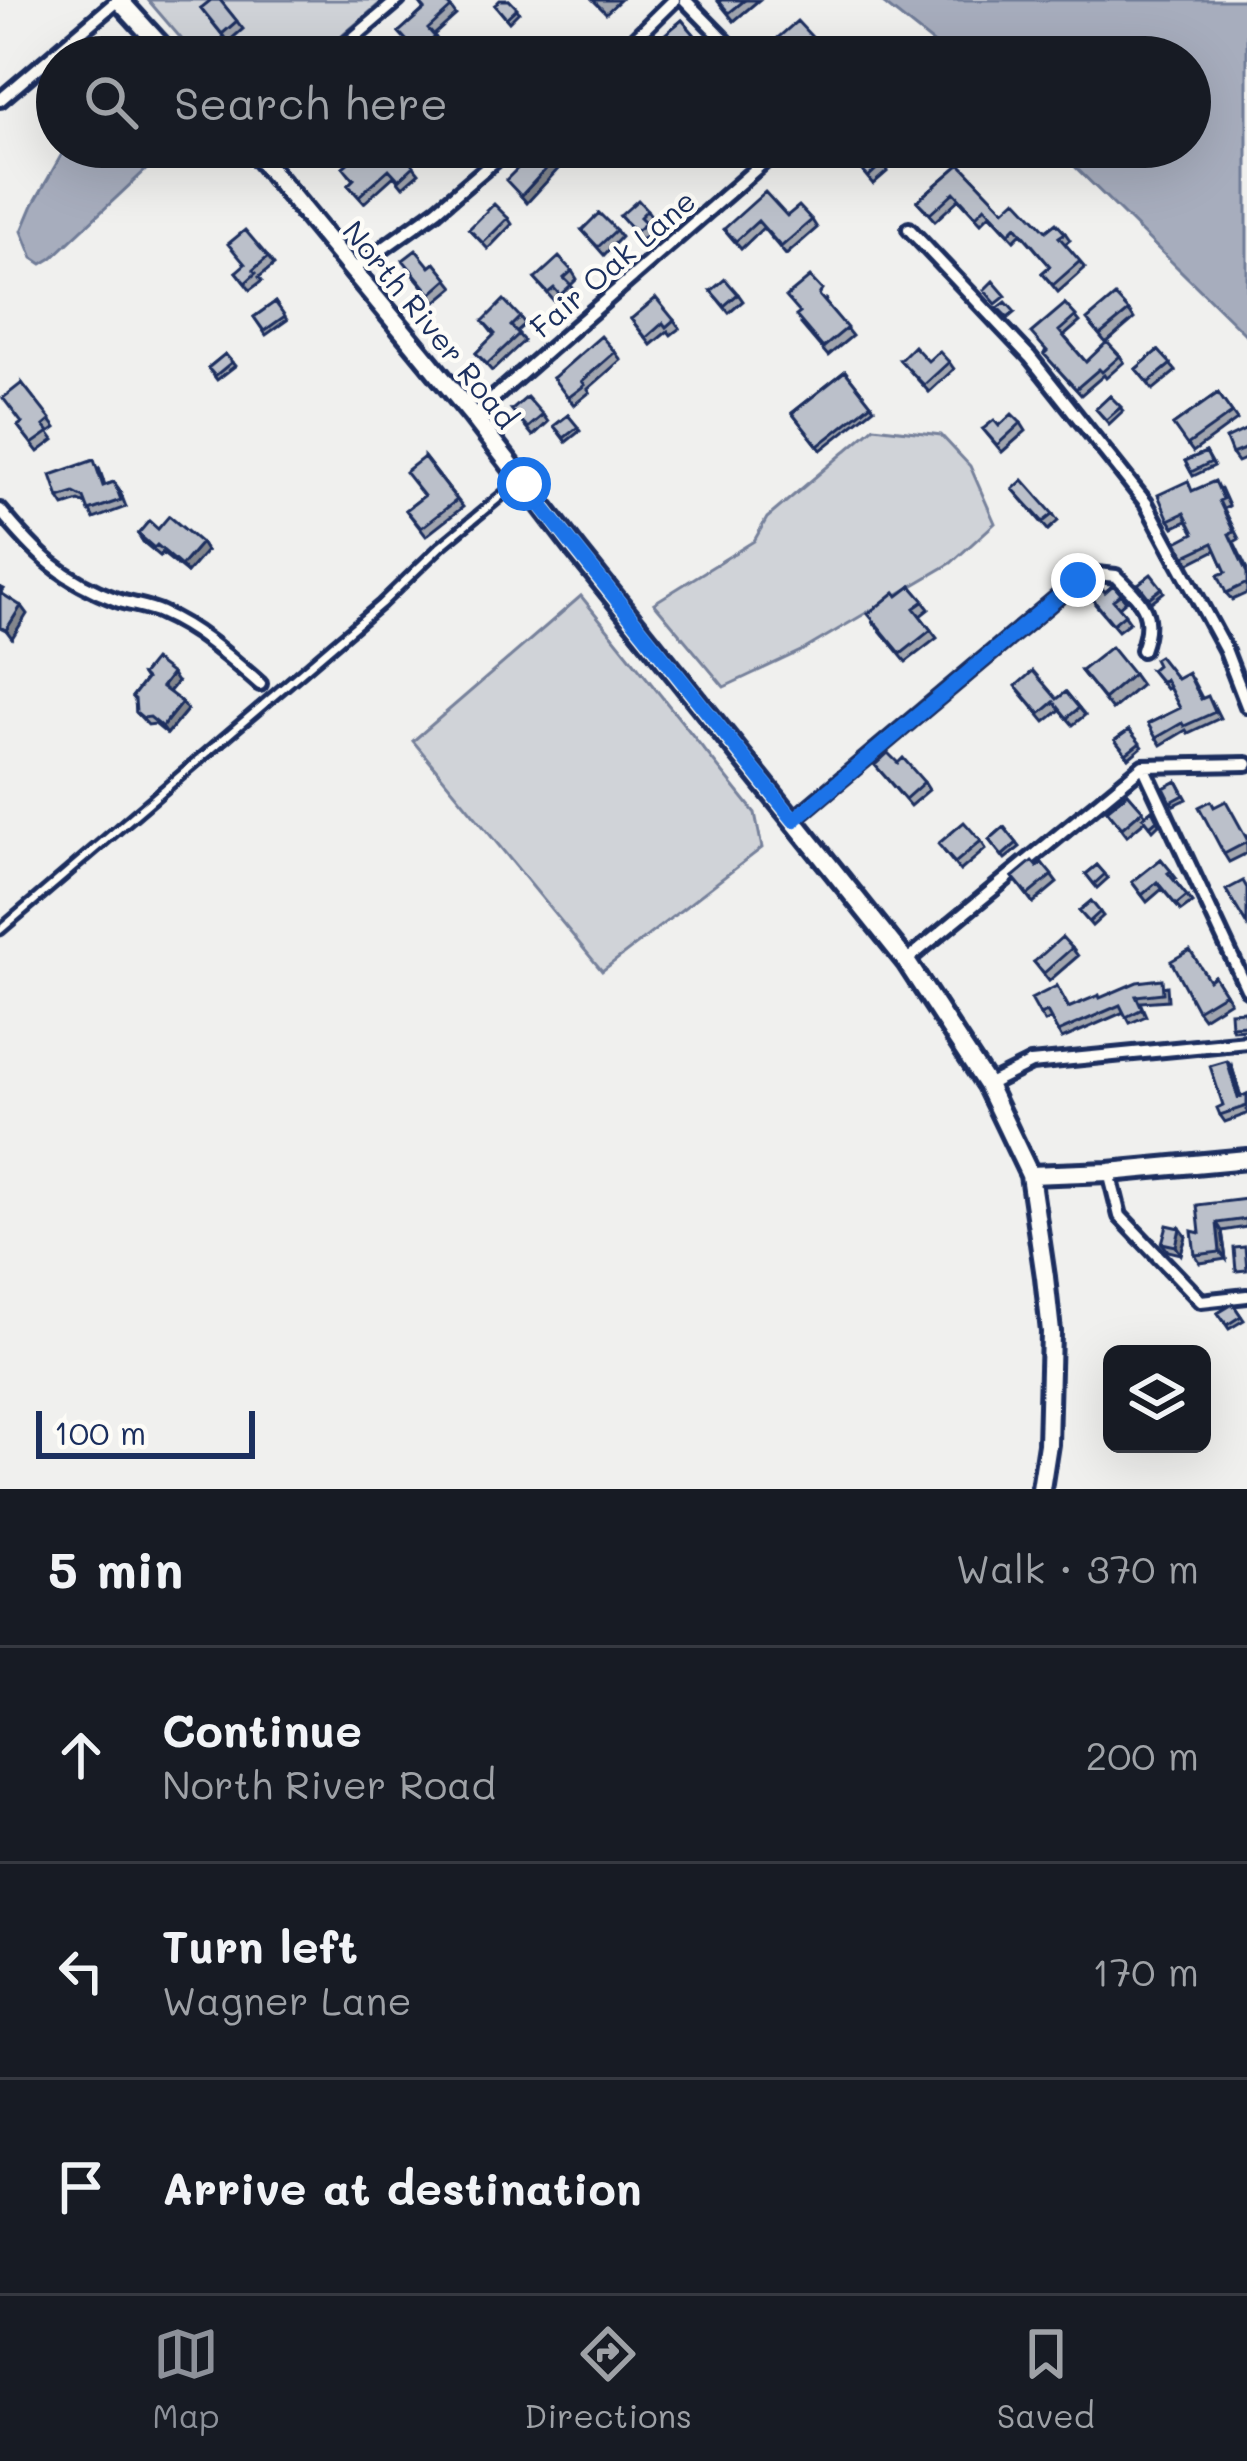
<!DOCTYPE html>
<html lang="en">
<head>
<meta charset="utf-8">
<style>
	:root { --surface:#171b24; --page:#242831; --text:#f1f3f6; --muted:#9ea1a6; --line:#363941; --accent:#8c9099 }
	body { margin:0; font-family:Mali,sans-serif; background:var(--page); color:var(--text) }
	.controls { position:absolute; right:36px; bottom:36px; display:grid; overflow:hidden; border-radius:18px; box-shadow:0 12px 48px #0002 }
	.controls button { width:108px; height:108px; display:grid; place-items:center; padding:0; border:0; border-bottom:3px solid var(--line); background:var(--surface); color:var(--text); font:60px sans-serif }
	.scale { position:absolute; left:36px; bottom:30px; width:219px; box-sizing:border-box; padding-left:12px; border:6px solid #1b2f5e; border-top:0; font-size:33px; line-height:42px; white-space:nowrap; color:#1b2f5e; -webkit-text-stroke:9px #fdfcf7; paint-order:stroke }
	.stop { position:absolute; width:36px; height:36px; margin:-27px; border:9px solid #1a73e8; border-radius:50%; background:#fff }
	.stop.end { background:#1a73e8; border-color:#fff; box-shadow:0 3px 12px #0008 }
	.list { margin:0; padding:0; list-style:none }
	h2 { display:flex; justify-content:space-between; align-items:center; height:156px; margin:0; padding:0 48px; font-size:51px }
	h2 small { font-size:39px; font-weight:400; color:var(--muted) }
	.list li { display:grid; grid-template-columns:78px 1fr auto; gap:36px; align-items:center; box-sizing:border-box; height:216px; padding:0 48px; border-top:3px solid var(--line) }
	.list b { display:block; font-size:45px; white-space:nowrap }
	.list p { margin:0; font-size:39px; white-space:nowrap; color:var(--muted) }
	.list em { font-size:39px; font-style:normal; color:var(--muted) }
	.icon { flex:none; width:66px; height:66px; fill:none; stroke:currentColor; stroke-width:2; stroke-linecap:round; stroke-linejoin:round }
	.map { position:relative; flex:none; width:1247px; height:1489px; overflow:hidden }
	.search { position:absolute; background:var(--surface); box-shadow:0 12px 48px #0002; left:36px; right:36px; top:36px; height:132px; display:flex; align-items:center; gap:30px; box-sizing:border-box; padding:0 42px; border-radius:66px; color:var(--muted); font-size:45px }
	.sheet { height:804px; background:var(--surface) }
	nav { display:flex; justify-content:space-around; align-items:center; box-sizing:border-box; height:168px; border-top:3px solid var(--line); background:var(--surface); font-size:33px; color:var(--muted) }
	nav a { display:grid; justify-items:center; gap:6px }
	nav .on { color:var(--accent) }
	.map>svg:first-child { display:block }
	.green { fill:#d0d3d8; stroke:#76819b; stroke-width:3 }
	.water { fill:#a7adbd; stroke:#6f7b97; stroke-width:3 }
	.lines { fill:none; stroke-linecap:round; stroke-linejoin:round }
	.lane-casing { stroke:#1b2f5e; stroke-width:15 }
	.street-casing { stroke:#1b2f5e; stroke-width:20 }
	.secondary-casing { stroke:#1b2f5e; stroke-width:26 }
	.lane { stroke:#fdfcf7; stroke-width:6 }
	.street { stroke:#fdfcf7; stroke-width:10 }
	.secondary { stroke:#fdfcf7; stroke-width:16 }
	.wall { fill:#a1a5ae; stroke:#1b2f5e; stroke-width:3 }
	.shaded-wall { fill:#83868d; stroke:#1b2f5e; stroke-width:3 }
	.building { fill:#bbc0ca; stroke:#1b2f5e; stroke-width:3 }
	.route { stroke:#1a73e8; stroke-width:15 }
	.labels { text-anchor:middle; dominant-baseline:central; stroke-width:9; stroke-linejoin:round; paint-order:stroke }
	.street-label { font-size:30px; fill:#1b2f5e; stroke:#fdfcf7 }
</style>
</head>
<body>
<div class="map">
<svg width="1247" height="1489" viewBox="0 0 1247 1489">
	<rect width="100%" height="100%" fill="#f0f0ee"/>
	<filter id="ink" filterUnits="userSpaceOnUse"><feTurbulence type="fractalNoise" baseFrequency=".00833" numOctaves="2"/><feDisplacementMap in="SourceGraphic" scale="24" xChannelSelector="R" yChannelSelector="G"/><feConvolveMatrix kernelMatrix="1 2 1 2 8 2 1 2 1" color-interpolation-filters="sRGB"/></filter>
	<g filter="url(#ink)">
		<path class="green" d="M 148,0 L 384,0 L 317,57 L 197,57 Z
			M 874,427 L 941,435 L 970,466 L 995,523 L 951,563 L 805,649 L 724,687 L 654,603 L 754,541 L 767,518 Z
			M 581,596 L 755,813 L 762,848 L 602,971 L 413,741 Z"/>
		<path class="water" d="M 879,0 L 1247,0 L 1247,336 L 1055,147 L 1190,147 L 1190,57 L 951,57 Z
			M 66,147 L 149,147 L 155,158 L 152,164 L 52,258 L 42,264 L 33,258 L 22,231 L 33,205 Z"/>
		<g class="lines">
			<defs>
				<path id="lane" d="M 0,930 L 381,604 L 441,546 L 518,482"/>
				<path id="street" d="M 685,0 L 741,57
					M 331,57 L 398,0
					M 616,57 L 674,0
					M 0,100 L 118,0
					M 909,229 L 1030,357 L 1146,503 L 1225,649 L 1247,706
					M 353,270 L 437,210 L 511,147
					M 473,416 L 781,147
					M 0,510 C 36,554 62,580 117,600 C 131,605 148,606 162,613 C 199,629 230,658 260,684
					M 1143,766 L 1247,989
					M 1143,766 L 1247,764
					M 793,820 L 1078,580 L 1097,574 L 1116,576 C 1142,602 1156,612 1142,650
					M 906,961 L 1143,766
					M 987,1085 L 1031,1063 L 1247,1042
					M 1109,1172 L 1120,1216 L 1201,1301 L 1247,1296"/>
				<path id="secondary" d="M 119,0 L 171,57
					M 251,147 L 473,416 L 576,550 L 906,961 L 987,1085 L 1030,1175 L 1045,1277 L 1051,1332 L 1048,1444 L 1041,1489
					M 1030,1175 L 1109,1172 L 1247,1159"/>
			</defs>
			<use href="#lane" class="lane-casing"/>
			<use href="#street" class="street-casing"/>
			<use href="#secondary" class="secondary-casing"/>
			<use href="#lane" class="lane"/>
			<use href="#street" class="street"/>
			<use href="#secondary" class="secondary"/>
		</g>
		<path class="wall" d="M 220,0 L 243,29 L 228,42 L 201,8 Z
			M 509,0 L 519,12 L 509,22 L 495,5 Z
			M 593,0 L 620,0 L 606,13 Z
			M 717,0 L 759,0 L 734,21 Z
			M 418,1 L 451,8 L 456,15 L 434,35 L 441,45 L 427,57 L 421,57 L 399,32 L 424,9 Z
			M 682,20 L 699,40 L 680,57 L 638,57 Z
			M 305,147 L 332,147 L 316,160 Z
			M 366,147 L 419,147 L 407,158 L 419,173 L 403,187 L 394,176 L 364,203 L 348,185 L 353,180 L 343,167 Z
			M 848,154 L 883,163 L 888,171 L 873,184 Z
			M 960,164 L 1004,210 L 1046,231 L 1065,233 L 1070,240 L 1065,244 L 1085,268 L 1058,292 L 1042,273 L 1050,266 L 1021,233 L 1014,240 L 990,214 L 981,223 L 959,199 L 935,221 L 917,201 Z
			M 647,210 L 652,217 L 646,223 L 651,231 L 641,240 L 620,216 Z
			M 787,216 L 812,220 L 817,228 L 786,255 L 763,228 L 741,249 L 724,229 Z
			M 508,218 L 512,224 L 488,249 L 469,229 Z
			M 582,230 L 616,230 L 621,237 L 604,255 Z
			M 268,257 L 274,265 L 259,277 L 262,281 L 250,290 L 236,272 Z
			M 435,263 L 454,287 L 436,302 L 408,268 L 430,267 Z
			M 572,271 L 577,279 L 571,285 L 576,293 L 565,302 L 559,296 L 554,301 L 535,279 Z
			M 711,291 L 738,294 L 743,301 L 729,313 Z
			M 827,298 L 825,302 L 852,336 L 828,356 L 801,324 Z
			M 275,302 L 287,320 L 266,335 L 254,317 Z
			M 1065,304 L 1080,322 L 1064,336 L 1086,362 L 1120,356 L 1124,362 L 1106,378 L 1104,375 L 1081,395 L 1044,354 Z
			M 1129,311 L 1134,319 L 1106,343 L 1093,327 Z
			M 520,317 L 525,324 L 516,332 L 524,341 L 492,371 L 476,353 L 494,335 L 483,321 Z
			M 631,319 L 674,320 L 680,328 L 671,335 L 668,331 L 651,345 Z
			M 1158,350 L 1176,371 L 1153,390 L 1136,369 Z
			M 615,352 L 621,360 L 588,389 L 590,392 L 574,405 L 553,378 Z
			M 225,354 L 235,366 L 217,380 L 208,368 Z
			M 900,360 L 949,362 L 954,369 L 929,392 Z
			M 845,371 L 874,408 L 821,450 L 792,413 Z
			M 22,383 L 56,428 L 49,433 L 54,440 L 38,452 L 18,426 L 22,423 Z
			M 1218,393 L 1237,420 L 1193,452 L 1173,425 Z
			M 1110,396 L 1123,411 L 1109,424 L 1096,409 Z
			M 512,410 L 543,415 L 548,422 L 533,436 Z
			M 568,415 L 580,431 L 566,442 L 554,426 Z
			M 1021,423 L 1026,431 L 1002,452 L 983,429 Z
			M 1247,429 L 1247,458 L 1238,462 L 1232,454 Z
			M 1206,452 L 1214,466 L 1193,476 L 1185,461 Z
			M 424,457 L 463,507 L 426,536 L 406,510 L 424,496 Z
			M 99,468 L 105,485 L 114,482 L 119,489 L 126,507 L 94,519 L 86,504 L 79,501 L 64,506 L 59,498 Z
			M 1221,488 L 1229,506 L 1224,509 L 1239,539 L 1234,542 L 1247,569 L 1247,593 L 1232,600 L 1226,593 L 1226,572 L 1216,550 L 1190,563 L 1185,556 L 1194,533 L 1187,521 L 1174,527 L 1169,520 L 1194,491 Z
			M 1013,489 L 1053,514 L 1058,521 L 1048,530 Z
			M 158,529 L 201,543 L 206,551 L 187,573 L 162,553 L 160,556 L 143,542 L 138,534 Z
			M 1138,584 L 1162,588 L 1164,592 L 1151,602 Z
			M 1113,585 L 1126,601 L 1119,607 L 1130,622 L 1118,631 L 1095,604 Z
			M 911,586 L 929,609 L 920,616 L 937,638 L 906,662 L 873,622 Z
			M 1151,670 L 1177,679 L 1192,679 L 1202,698 L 1212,702 L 1220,718 L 1188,733 L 1186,730 L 1161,745 L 1148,724 L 1180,708 L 1169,687 L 1166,689 Z
			M 1081,671 L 1133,674 L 1141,685 L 1112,710 Z
			M 142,675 L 177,682 L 169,692 L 187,710 L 167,734 L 155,724 L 148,725 L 136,712 L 135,701 L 132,697 L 145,680 Z
			M 1066,692 L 1085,715 L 1073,725 L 1060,710 L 1045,722 L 1021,693 L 1057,699 Z
			M 1129,730 L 1142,747 L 1129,758 L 1115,740 Z
			M 898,763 L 924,782 L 929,790 L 910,806 L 875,765 Z
			M 1177,781 L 1187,799 L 1174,805 L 1164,788 Z
			M 1128,793 L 1146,815 L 1152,810 L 1159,824 L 1153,830 L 1146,820 L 1127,836 L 1107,810 Z
			M 1215,807 L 1247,837 L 1247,853 L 1229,862 L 1224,854 Z
			M 1004,827 L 1020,847 L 1005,859 L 989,840 Z
			M 981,841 L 986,849 L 960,871 L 944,851 Z
			M 1161,859 L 1176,878 L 1174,880 L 1192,903 L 1181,911 L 1162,889 L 1147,902 L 1132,882 Z
			M 1042,863 L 1057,883 L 1033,903 L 1013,877 Z
			M 1097,865 L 1108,878 L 1097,888 L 1086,874 Z
			M 1091,901 L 1103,916 L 1092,926 L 1079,911 Z
			M 1072,948 L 1078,956 L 1049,981 L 1034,962 Z
			M 1214,976 L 1230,1001 L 1203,1018 L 1197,1010 L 1209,980 Z
			M 1057,986 L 1069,1008 L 1100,998 L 1167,986 L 1168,1000 L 1140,1002 L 1146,1016 L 1130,1023 L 1124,1012 L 1062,1039 L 1051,1019 L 1045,1022 L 1040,1015 Z
			M 1245,1011 L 1247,1014 L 1247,1029 L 1233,1030 L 1231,1026 Z
			M 1232,1067 L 1241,1097 L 1247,1094 L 1247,1114 L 1225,1122 L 1220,1115 Z
			M 1247,1199 L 1247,1227 L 1222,1231 L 1226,1259 L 1200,1263 L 1195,1255 L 1200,1233 Z
			M 1186,1236 L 1181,1254 L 1168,1251 L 1162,1243 Z
			M 1233,1304 L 1244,1320 L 1229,1329 L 1218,1313 Z"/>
		<path class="shaded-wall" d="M 554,160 L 560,167 L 527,203 L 521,196 Z
			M 201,543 L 206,551 L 187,573 L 181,566 Z
			M 21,606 L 27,614 L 12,638 L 6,630 Z
			M 172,674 L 177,682 L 167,694 L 162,687 Z
			M 182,702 L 187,710 L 167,734 L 162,727 Z
			M 1227,1061 L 1232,1067 L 1243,1105 L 1238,1098 Z
			M 1217,1223 L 1222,1231 L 1226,1259 L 1220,1252 Z
			M 1180,1228 L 1186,1236 L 1181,1254 L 1176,1246 Z"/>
		<path class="building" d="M 211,0 L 220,0 L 237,21 L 222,34 L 201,8 Z
			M 419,0 L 444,0 L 451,8 L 428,29 L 435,37 L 418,53 L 399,32 L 425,9 L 418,1 Z
			M 500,0 L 509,0 L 517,8 L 506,18 L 495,5 Z
			M 718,0 L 745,0 L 729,13 Z
			M 682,20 L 694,34 L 671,55 L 673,57 L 638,57 Z
			M 797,21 L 824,50 L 817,57 L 761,57 L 774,44 L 773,42 Z
			M 538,50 L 545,57 L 530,57 Z
			M 366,147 L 406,147 L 401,151 L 414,166 L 399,180 L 389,169 L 359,196 L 348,185 L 354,179 L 343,167 Z
			M 529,147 L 542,147 L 554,160 L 521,196 L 506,180 L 528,158 L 523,153 Z
			M 856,147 L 868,147 L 883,163 L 868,177 L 848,154 Z
			M 960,164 L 1004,210 L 1016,199 L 1046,231 L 1056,223 L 1065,233 L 1059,237 L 1080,261 L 1053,285 L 1042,273 L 1050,266 L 1016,226 L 1009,233 L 985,207 L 976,216 L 954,192 L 930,214 L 917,201 Z
			M 765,192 L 787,216 L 799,206 L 812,220 L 781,247 L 758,221 L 736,241 L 724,229 Z
			M 638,200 L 647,210 L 640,217 L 646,223 L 635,232 L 620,216 Z
			M 494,204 L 508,218 L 483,243 L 469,229 Z
			M 599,213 L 616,230 L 598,247 L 582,230 Z
			M 245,230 L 268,257 L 253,270 L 256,273 L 245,283 L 236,272 L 245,264 L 228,244 Z
			M 416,250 L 430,267 L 435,263 L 448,279 L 431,294 L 403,260 Z
			M 559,257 L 572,271 L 564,278 L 571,285 L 560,295 L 554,288 L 548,293 L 535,279 Z
			M 810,277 L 822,290 L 819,295 L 847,328 L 823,348 L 796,316 L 800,313 L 786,297 Z
			M 725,279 L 738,294 L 724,306 L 711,291 Z
			M 993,281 L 1006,296 L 996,304 L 984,290 Z
			M 1115,296 L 1129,311 L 1100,335 L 1087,320 Z
			M 656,298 L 674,320 L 666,327 L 663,323 L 646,338 L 631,319 Z
			M 504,300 L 520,317 L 511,326 L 519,334 L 487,364 L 476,353 L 495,334 L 483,321 Z
			M 275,302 L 285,316 L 264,331 L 254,317 Z
			M 1006,302 L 1015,312 L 1008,318 L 998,308 Z
			M 1065,304 L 1076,316 L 1059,331 L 1086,362 L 1107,342 L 1120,356 L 1102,372 L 1099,369 L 1076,389 L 1044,354 L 1047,351 L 1031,333 Z
			M 601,336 L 615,352 L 582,381 L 585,385 L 568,398 L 553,378 Z
			M 914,346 L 928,361 L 939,351 L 949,362 L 924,385 L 900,360 Z
			M 1158,350 L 1171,364 L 1148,383 L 1136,369 Z
			M 225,354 L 232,362 L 215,376 L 208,368 Z
			M 845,371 L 871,404 L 818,446 L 792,413 Z
			M 22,383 L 51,420 L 44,426 L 49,432 L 32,444 L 18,426 L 22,423 L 3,398 Z
			M 1218,393 L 1232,413 L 1187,445 L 1173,425 Z
			M 1110,396 L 1121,407 L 1106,420 L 1096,409 Z
			M 527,397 L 543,415 L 528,428 L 512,410 Z
			M 1012,414 L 1021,423 L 997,445 L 983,429 L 994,420 L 999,426 Z
			M 568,415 L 578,427 L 564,438 L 554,426 Z
			M 1247,429 L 1247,448 L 1232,454 L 1226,439 Z
			M 1206,452 L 1211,462 L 1191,472 L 1185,461 Z
			M 424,457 L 457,500 L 421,528 L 406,510 L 424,496 L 405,472 Z
			M 94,460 L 103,486 L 114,482 L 121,500 L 89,511 L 84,498 L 74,493 L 59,498 L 51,475 Z
			M 1023,480 L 1053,514 L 1043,522 L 1013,489 Z
			M 1188,481 L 1192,491 L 1215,481 L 1223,499 L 1219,501 L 1234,532 L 1229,534 L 1247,573 L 1247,583 L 1226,593 L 1218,575 L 1226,572 L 1213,543 L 1185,556 L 1177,542 L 1194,533 L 1184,513 L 1169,520 L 1158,495 Z
			M 169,516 L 201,543 L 181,566 L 157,545 L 154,548 L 138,534 L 149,521 L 158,529 Z
			M 1151,574 L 1162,588 L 1149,598 L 1138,584 Z
			M 1113,585 L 1121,594 L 1113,600 L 1125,614 L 1113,624 L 1090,596 L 1101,587 L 1105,592 Z
			M 911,586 L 924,601 L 914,608 L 931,630 L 901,654 L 868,614 L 895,592 L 898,596 Z
			M 0,587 L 4,589 L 1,593 L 21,606 L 6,630 L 0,627 Z
			M 1111,647 L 1133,674 L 1104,699 L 1081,671 Z
			M 1159,656 L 1177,679 L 1188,673 L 1201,699 L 1208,696 L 1215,712 L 1184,726 L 1182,723 L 1156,738 L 1148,724 L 1180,708 L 1165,679 L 1161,682 L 1151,670 L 1157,665 L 1154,659 Z
			M 154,660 L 172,674 L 162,687 L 182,702 L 162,727 L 150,717 L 143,718 L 136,712 L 135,699 L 132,697 L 146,679 L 142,675 Z
			M 1033,671 L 1057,699 L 1066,692 L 1079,708 L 1067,718 L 1054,702 L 1040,714 L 1016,686 Z
			M 1129,730 L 1140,743 L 1126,754 L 1115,740 Z
			M 888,753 L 898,763 L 903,758 L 924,782 L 905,799 L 875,765 Z
			M 1177,781 L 1184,795 L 1171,802 L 1164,788 Z
			M 1128,793 L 1143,810 L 1122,828 L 1107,810 Z
			M 1211,801 L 1214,807 L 1226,801 L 1247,839 L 1247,842 L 1224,854 L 1199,807 Z
			M 1152,810 L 1157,820 L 1150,826 L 1143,817 Z
			M 964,822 L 981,841 L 955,863 L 938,844 Z
			M 1004,827 L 1017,843 L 1002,856 L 989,840 Z
			M 1161,859 L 1171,871 L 1168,873 L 1187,896 L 1176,905 L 1157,882 L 1142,895 L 1132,882 Z
			M 1032,861 L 1037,867 L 1042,863 L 1052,875 L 1028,895 L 1013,877 Z
			M 1097,865 L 1105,874 L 1094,884 L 1086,874 Z
			M 1243,881 L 1247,888 L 1247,925 L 1226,890 Z
			M 1091,901 L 1100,912 L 1089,922 L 1079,911 Z
			M 1062,937 L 1072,948 L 1044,973 L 1034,962 Z
			M 1190,950 L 1209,980 L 1214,976 L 1225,993 L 1197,1010 L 1171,961 Z
			M 1162,979 L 1163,993 L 1136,996 L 1142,1009 L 1126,1017 L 1120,1005 L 1058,1032 L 1047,1012 L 1040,1015 L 1031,999 L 1057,986 L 1068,1008 L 1099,995 L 1100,998 L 1137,982 Z
			M 1245,1011 L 1246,1025 L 1231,1026 L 1230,1012 Z
			M 1227,1061 L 1238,1098 L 1247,1094 L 1247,1106 L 1220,1115 L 1217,1108 L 1223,1105 L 1210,1066 Z
			M 1247,1199 L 1247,1219 L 1217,1223 L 1220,1252 L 1195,1255 L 1192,1231 L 1200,1233 L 1197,1205 Z
			M 1167,1225 L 1180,1228 L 1176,1246 L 1162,1243 Z
			M 1245,1247 L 1247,1270 L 1236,1271 L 1234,1248 Z
			M 1233,1304 L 1241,1316 L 1227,1325 L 1218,1313 Z"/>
	</g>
	<g class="lines" filter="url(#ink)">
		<path class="route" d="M 524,484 L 794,820 L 1078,580"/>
	</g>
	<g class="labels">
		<g class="street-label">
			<text transform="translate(612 263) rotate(-41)">Fair Oak Lane</text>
			<text transform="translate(431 324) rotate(51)">North River Road</text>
		</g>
	</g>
</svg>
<div class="controls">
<button><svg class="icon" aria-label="layers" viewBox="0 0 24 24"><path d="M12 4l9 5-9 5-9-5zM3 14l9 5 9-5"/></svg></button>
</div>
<div class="scale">100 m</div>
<div class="stop" style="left:524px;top:484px"></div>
<div class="stop end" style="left:1078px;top:580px"></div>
<div class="search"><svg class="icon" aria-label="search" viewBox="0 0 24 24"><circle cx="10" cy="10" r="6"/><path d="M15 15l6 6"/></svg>Search here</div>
</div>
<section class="sheet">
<h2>5 min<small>Walk · 370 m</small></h2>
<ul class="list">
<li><svg class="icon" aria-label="ahead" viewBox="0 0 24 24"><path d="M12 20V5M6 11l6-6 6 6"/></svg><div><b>Continue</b><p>North River Road</p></div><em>200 m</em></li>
<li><svg class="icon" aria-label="left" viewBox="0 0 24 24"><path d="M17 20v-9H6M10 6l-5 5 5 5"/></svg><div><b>Turn left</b><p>Wagner Lane</p></div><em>170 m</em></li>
<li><svg class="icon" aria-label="arrive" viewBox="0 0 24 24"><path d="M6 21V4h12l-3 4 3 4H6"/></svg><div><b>Arrive at destination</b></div></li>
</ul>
</section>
<nav>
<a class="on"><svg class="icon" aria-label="map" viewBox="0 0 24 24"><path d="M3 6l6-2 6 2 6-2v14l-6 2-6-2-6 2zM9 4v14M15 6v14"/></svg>Map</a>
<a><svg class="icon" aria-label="directions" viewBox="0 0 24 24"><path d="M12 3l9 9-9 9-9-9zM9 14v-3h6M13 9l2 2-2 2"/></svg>Directions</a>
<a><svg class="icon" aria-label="saved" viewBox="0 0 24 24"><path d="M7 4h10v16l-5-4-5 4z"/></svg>Saved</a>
</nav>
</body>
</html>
